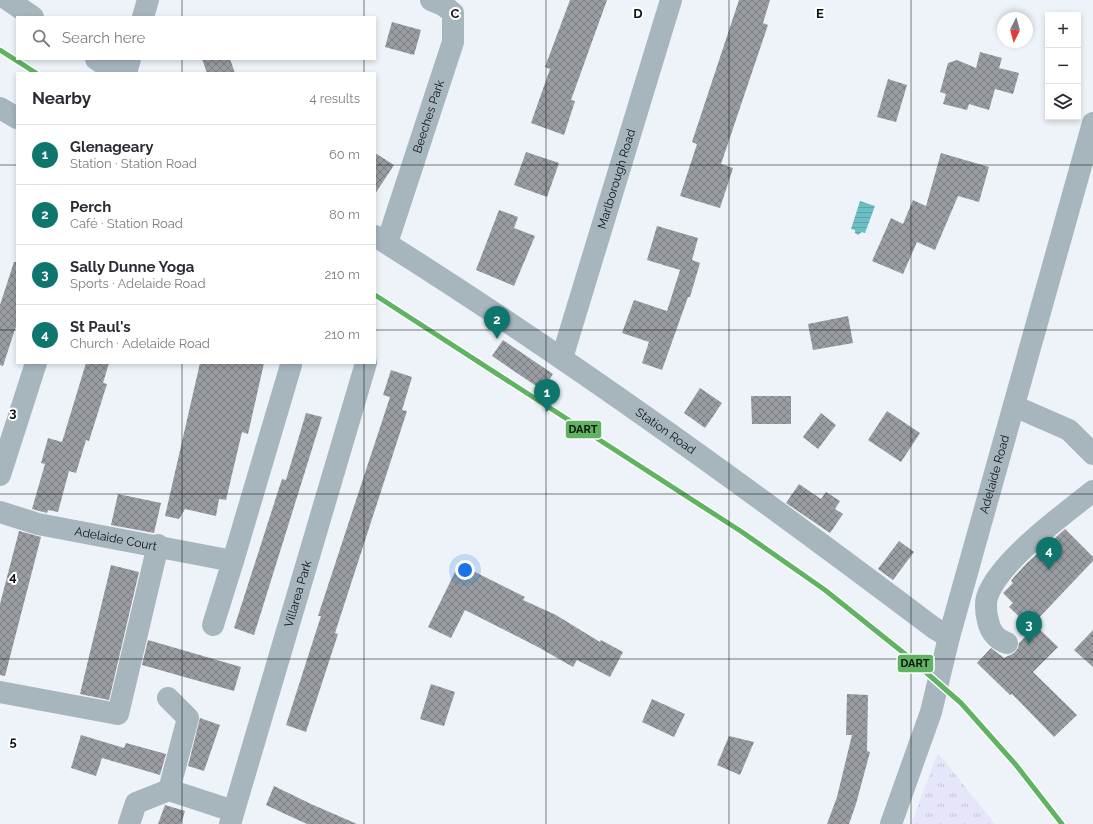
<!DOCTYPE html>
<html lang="en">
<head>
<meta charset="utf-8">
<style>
	:root { --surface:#fff; --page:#f2f2f3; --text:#2b2b33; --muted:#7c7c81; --line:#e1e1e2; --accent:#0f766e }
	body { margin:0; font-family:Raleway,sans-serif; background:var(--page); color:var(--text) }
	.controls { position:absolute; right:12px; top:12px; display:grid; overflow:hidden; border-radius:0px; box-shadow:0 2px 6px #0003 }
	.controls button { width:36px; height:36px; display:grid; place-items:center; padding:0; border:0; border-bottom:1px solid var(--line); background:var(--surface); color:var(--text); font:20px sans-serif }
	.compass { position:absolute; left:997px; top:12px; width:36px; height:36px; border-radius:50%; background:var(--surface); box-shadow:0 2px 6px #0003; rotate:186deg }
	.you { position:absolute; left:465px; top:570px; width:14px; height:14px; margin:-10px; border:3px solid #fff; border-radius:50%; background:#1a73e8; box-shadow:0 0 0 6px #1a73e833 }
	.badge { display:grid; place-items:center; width:26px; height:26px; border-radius:50%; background:var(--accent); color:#fff; font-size:13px; font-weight:700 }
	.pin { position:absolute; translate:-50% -33px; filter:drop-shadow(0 1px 2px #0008) }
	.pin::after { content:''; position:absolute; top:21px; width:14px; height:12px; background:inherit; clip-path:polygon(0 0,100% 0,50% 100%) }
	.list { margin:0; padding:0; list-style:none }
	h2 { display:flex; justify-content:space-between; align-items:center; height:52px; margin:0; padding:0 16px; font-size:17px }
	h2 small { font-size:13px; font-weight:400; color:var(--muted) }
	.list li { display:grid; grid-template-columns:26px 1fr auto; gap:12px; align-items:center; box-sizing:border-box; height:60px; padding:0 16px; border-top:1px solid var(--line) }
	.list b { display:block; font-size:15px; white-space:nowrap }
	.list p { margin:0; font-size:13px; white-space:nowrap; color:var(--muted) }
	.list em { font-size:13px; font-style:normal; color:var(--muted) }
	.icon { flex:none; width:22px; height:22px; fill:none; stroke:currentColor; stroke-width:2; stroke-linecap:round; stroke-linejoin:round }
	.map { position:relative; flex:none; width:1093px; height:824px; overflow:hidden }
	.search { position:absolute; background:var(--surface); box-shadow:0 2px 6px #0003; left:16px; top:16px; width:360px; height:44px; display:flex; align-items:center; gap:10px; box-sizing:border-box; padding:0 14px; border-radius:0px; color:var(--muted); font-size:15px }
	.panel { position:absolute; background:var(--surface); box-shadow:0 2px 6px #0003; left:16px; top:72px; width:360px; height:292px; border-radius:0px }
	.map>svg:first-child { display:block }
	.grass { fill:url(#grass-tufts) }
	.water { fill:url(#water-rules) }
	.building { fill:url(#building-cross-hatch) }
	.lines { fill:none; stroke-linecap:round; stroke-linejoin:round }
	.minor { stroke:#a6b6bc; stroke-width:22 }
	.rail-1-casing { stroke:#fff; stroke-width:8 }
	.rail-1 { stroke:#5fb362; stroke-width:5 }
	.grid { fill:none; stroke:#0f1215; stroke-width:1; stroke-opacity:0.55 }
	.labels { text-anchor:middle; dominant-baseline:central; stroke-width:4; stroke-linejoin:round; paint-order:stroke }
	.street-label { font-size:12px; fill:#0f1215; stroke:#fff }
	.grid-label { font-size:13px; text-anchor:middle; font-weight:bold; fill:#0f1215; stroke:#fff; stroke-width:4; stroke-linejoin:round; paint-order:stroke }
	.line-badge { stroke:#fff; stroke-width:1.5 }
	.pale-badge-label { font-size:11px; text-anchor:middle; font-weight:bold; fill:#111 }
</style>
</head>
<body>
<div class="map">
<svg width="1093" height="824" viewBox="0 0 1093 824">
	<defs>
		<pattern id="grass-tufts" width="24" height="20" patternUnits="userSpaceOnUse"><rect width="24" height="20" fill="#e5e6f9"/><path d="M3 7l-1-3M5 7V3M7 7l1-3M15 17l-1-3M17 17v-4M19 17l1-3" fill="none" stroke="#c3c4d5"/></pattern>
		<pattern id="water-rules" width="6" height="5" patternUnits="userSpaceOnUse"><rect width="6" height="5" fill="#6cc0c4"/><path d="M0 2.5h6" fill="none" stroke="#5ca4a8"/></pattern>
		<pattern id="building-cross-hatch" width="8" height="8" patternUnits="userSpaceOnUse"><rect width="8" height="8" fill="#999da1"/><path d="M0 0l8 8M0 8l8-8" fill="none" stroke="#7b7f82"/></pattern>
	</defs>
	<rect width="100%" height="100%" fill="#edf3f8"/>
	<path class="grass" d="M 938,753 L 995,824 L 911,824 Z"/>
	<path class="water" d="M 860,201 L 875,206 L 865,233 L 862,232 L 858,235 L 855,233 L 855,230 L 851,229 Z"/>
	<path class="building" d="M 570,0 L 607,0 L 571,100 L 575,101 L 564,135 L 531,123 L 550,69 L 545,67 Z
		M 739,0 L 770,0 L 763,23 L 768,25 L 721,164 L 733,168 L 720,208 L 680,196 L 697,144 L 692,142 Z
		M 392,22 L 421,30 L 414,55 L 385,47 Z
		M 980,52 L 1002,58 L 999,68 L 1019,73 L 1013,94 L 995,89 L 989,110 L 969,104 L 967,110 L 943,104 L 946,94 L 940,92 L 948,63 L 957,60 L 976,68 Z
		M 202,59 L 230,59 L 235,73 L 207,73 Z
		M 888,79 L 907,85 L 896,122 L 877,117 Z
		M 526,152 L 559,163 L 547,197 L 514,185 Z
		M 375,153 L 394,165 L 375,194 Z
		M 941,153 L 989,167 L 979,202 L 958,196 L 935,250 L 917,242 L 903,274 L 872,261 L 891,218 L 903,224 L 913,200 L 926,206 Z
		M 499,210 L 518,217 L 514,228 L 535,236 L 514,286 L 476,270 Z
		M 657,226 L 698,238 L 692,260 L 700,263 L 690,297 L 688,297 L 662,370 L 642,363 L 649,342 L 622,333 L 634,300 L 667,311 L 680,270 L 647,260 Z
		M 14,262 L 17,262 L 17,323 L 3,366 L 0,365 L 0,305 Z
		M 848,316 L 853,343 L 813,350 L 808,324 Z
		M 503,340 L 553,374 L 542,390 L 492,356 Z
		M 86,363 L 109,363 L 103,383 L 107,384 L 89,441 L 86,440 L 76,473 L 69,471 L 58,512 L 48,510 L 47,513 L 32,509 L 45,464 L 41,463 L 48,438 L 62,442 Z
		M 200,363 L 264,363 L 248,434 L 242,432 L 226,500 L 219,499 L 216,516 L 185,509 L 179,519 L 165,516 Z
		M 391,370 L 412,377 L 402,410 L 407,411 L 335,633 L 338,634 L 306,732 L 286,725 L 321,616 L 318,616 L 390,397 L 383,395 Z
		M 700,388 L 722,403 L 705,428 L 684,413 Z
		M 751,396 L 791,396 L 791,424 L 752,424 Z
		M 887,411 L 920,433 L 901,462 L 868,440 Z
		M 306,413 L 322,417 L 254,635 L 234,628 L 282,479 L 286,480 Z
		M 821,413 L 836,425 L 818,449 L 803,437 Z
		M 799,484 L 821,499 L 826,492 L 840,501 L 835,509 L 843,514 L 830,533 L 786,503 Z
		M 118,494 L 161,503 L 154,533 L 111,525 Z
		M 1065,529 L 1093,557 L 1093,561 L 1030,627 L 1009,607 L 1013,603 L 1003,593 L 1013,583 L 1011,581 L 1014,577 L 1027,563 Z
		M 19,531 L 41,537 L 5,676 L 0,675 L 0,604 Z
		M 899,541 L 914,552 L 893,580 L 878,569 Z
		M 459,564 L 525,597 L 523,600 L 556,615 L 600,642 L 601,640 L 623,652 L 610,677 L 577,660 L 573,667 L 538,647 L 465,610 L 451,638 L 428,627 Z
		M 111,565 L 139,572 L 109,700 L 80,694 Z
		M 1036,626 L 1058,647 L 1033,672 L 1077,715 L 1054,737 L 1012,694 L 1010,695 L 977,663 L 991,648 L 1004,658 L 1014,653 L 1018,648 L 1019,643 Z
		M 1093,630 L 1093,667 L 1074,650 Z
		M 148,640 L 241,667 L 234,691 L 142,665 Z
		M 431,684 L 455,692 L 444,726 L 420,719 Z
		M 847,694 L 868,695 L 867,751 L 870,752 L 856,804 L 849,824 L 827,824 L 837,797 L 852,735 L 846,735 Z
		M 652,699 L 685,714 L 674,737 L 642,722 Z
		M 200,718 L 220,725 L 204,771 L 188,766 Z
		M 81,735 L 124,748 L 126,743 L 166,754 L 160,775 L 102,758 L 96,776 L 71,768 Z
		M 729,736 L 754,742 L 740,775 L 717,765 Z
		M 274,786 L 311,804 L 357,824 L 307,824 L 283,813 L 266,805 Z
		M 165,805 L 185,811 L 181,824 L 158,824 Z"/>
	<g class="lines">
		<g class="minor">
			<path d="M 8,0 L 33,17"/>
			<path d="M 143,17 L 148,0"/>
			<path d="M 96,59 L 117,73"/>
			<path d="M 126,73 L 130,59"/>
			<path d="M 0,108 L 17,118"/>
			<path id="s1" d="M 375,236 C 568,357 752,491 934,628 L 949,637"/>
			<path id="s2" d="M 387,243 L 453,42 L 453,13 L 443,5 L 431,0"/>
			<path id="s3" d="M 562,358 L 671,0"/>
			<path d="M 1014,406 L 1069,430 L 1093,454"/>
			<path d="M 0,475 L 36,363"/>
			<path id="s4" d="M 0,512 L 38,524 L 233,561 L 291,365"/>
			<path d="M 213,625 L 233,561"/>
			<path d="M 1007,643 C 997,640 990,631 988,621 C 986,613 985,605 987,597 C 999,561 1063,515 1093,491"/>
			<path d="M 0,692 L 118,714 L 158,545"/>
			<path d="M 168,698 L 188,718 L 169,790"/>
			<path d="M 129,824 L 136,803 L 169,790 L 233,811"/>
			<path id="s5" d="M 230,824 L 366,363"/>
			<path id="s6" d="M 891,824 L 931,712 L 949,637 L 1093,123"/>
		</g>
		<defs>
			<path id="rail-1" d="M 0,50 L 36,73
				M 375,295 L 742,532 L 825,590 L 905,654 L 961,703 L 1016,765 L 1062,824"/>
		</defs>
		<use href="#rail-1" class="rail-1-casing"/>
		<use href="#rail-1" class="rail-1"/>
	</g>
	<path class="grid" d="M 182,0 L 182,17M 364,0 L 364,17M 546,0 L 546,824M 729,0 L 729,824M 911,0 L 911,824M 182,59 L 182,73M 364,59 L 364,73M 0,165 L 17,165M 375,165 L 1093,165M 0,330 L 17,330M 375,330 L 1093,330M 182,363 L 182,824M 364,363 L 364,824M 0,494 L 1093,494M 0,659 L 1093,659"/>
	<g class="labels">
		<g class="street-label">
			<text stroke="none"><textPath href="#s2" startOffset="133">Beeches Park</textPath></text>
			<text stroke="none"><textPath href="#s3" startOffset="187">Marlborough Road</textPath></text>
			<text stroke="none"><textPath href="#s1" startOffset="350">Station Road</textPath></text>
			<text stroke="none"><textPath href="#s6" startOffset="365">Adelaide Road</textPath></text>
			<text stroke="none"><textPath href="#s4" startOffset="119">Adelaide Court</textPath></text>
			<text stroke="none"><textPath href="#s5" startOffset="240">Villarea Park</textPath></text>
		</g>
	</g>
	<g class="grid-label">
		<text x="455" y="18">C</text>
		<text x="638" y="18">D</text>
		<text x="820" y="18">E</text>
		<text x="13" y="417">3</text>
		<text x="13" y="581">4</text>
		<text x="13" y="746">5</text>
	</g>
	<g class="line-badge">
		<rect x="565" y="420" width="37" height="19" rx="4" fill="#5fb362"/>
		<rect x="897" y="654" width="37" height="19" rx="4" fill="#5fb362"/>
	</g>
	<g class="pale-badge-label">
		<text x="583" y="433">DART</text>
		<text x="915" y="667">DART</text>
	</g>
</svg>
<div class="controls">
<button>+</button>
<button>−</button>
<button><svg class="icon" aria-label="layers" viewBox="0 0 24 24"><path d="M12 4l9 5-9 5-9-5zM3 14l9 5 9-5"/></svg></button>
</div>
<svg class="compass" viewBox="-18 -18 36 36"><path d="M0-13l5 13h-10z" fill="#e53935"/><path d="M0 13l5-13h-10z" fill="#7c7c81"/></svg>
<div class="you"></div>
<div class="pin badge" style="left:547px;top:412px">1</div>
<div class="pin badge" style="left:497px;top:339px">2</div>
<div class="pin badge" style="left:1029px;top:644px">3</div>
<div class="pin badge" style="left:1049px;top:570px">4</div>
<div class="search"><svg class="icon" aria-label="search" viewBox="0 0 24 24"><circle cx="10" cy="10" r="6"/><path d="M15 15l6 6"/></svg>Search here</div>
<section class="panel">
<h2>Nearby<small>4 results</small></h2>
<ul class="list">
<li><span class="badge">1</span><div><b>Glenageary</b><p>Station · Station Road</p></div><em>60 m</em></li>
<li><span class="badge">2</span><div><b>Perch</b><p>Café · Station Road</p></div><em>80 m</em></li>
<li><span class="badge">3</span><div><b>Sally Dunne Yoga</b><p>Sports · Adelaide Road</p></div><em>210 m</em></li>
<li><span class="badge">4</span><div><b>St Paul's</b><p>Church · Adelaide Road</p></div><em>210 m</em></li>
</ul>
</section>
</div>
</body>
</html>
